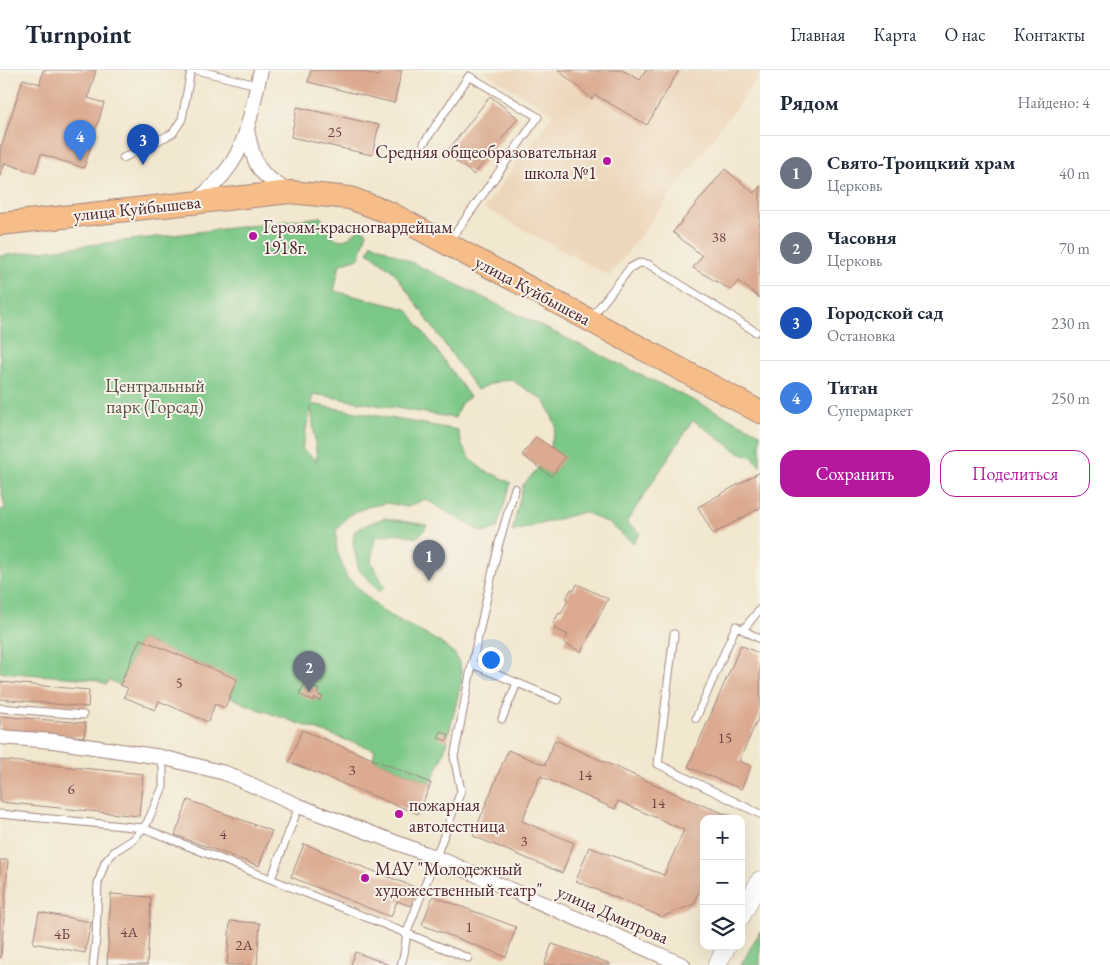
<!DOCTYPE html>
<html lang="ru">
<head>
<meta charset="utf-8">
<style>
	:root { --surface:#fff; --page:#f6f6f7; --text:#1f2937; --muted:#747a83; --line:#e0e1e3; --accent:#b5179e }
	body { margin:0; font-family:"EB Garamond",serif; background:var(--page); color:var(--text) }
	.controls { position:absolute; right:15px; bottom:15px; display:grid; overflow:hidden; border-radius:10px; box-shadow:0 5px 20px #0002 }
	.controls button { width:45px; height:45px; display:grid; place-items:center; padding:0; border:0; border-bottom:1px solid var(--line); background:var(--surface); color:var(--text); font:25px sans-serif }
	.you { position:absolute; left:490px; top:589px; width:18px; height:18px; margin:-12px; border:4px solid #fff; border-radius:50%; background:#1a73e8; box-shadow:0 0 0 8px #1a73e833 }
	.badge { display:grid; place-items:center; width:32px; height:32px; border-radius:50%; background:var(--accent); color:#fff; font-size:16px; font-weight:700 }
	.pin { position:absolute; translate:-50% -41px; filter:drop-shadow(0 1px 2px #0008) }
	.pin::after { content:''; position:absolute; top:26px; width:18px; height:15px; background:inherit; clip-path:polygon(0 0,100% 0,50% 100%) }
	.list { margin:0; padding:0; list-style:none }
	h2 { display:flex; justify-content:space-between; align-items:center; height:65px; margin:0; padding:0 20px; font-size:21px }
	h2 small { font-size:16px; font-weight:400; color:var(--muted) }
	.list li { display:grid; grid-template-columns:32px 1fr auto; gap:15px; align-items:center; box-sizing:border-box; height:75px; padding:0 20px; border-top:1px solid var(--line) }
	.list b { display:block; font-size:19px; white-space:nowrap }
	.list p { margin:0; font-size:16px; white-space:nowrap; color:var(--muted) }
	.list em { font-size:16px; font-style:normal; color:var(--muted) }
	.actions { display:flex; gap:10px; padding:15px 20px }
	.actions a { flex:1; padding:11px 0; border:1px solid var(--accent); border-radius:15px; text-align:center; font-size:18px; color:var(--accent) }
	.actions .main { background:var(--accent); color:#fff }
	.icon { flex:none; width:28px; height:28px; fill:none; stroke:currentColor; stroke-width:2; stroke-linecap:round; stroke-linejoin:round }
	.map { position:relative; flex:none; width:760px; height:895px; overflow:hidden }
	header { display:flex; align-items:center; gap:30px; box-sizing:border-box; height:70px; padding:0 25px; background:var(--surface); border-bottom:1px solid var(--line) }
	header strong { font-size:24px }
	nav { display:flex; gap:28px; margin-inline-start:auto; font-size:18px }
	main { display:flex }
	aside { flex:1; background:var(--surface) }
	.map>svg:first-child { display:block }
	.built { fill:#edd7bb }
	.green { fill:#7bc887; stroke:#627459; fill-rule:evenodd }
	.building { fill:#dbaa90 }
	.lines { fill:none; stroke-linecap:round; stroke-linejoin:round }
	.service-casing { stroke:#9e837d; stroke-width:9 }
	.minor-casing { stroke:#9e837d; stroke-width:16 }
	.tertiary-casing { stroke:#9e837d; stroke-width:19 }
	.primary-casing { stroke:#9e837d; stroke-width:24 }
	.service { stroke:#fff; stroke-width:7 }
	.minor { stroke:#fff; stroke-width:14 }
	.tertiary { stroke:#fff; stroke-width:18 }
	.primary { stroke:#f7bd88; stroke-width:22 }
	.poi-dot { fill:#b5179e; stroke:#f7f3e8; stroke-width:2 }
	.labels { text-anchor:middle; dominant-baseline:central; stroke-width:4; stroke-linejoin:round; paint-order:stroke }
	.number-label { font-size:15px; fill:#6e4244 }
	.poi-label { font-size:18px; fill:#4a1f2b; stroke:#f7f3e8; text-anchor:start }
	.street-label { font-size:18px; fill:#4a1f2b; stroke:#f7f3e8 }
	.park-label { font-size:18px; fill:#595247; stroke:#f7f3e8 }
</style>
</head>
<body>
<header>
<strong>Turnpoint</strong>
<nav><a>Главная</a><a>Карта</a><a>О нас</a><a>Контакты</a></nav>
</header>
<main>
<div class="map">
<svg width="760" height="895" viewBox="0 0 760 895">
	<rect width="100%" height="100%" fill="#f7f3e8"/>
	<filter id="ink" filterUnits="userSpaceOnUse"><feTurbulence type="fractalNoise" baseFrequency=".02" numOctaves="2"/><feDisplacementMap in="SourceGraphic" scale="10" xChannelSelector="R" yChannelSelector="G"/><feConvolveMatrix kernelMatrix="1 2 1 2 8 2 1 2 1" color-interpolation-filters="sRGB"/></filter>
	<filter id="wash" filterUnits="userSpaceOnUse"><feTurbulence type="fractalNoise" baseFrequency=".0096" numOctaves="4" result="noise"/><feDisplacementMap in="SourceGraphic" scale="20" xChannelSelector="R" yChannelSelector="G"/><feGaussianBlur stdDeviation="1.12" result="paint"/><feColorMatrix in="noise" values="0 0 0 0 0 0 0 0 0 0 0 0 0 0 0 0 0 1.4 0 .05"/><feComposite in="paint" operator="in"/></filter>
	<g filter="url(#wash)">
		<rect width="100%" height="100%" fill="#f2e7cf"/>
		<path class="built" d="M 482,0 L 760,0 L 760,5 L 610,206 L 484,138 L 553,44 Z"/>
		<path class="green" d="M 321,147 C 326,158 335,177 350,167 C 353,165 356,161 359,158 L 367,162 L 359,188 L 340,194 L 334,221 L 407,239 L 470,327 L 461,333 L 455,348 L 313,324 L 311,334 L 458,360 L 462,376 L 472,391 L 485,401 L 498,406 L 511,413 L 497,458 L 483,463 L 425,429 L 407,437 L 387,433 L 367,437 L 348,446 L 336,461 L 337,481 L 346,506 L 382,541 L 438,571 L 454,583 L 460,595 L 462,610 L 444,683 L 431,713 L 373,689 L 375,680 L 255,638 L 230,627 L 236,609 L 140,569 L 120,615 L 109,610 L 106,615 L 96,610 L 79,608 L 0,602 L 0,440 L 5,439 L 0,413 L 0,186 ZM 311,336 L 317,390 L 316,390 L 302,379 Z
			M 372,173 L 760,363 L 760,397 L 753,387 L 738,382 L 693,350 L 626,453 L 641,463 L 633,473 L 610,454 L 584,442 L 512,462 L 523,415 L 539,397 L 551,406 L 564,387 L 550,377 L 556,356 L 545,331 L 510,309 L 493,313 L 477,320 L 394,202 L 368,182 Z
			M 384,448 L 427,455 L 423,462 L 416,468 L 397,463 L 375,467 L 371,492 L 385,517 L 380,522 L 359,500 L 353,474 L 354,462 L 366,455 Z
			M 760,861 L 760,895 L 741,895 Z"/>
		<g id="blocks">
			<path class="building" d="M 43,0 L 96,0 L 88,28 L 104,33 L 84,98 L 41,84 L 35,103 L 5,93 L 0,107 L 0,75 L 2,75 L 23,9 L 40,14 Z
				M 311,0 L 355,0 L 379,6 L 380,0 L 402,0 L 394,33 L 308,12 Z
				M 558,0 L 598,1 L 599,0 L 622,0 L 640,10 L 646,0 L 679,0 L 647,55 L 595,25 L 592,29 Z
				M 490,26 L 518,48 L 474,105 L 446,83 Z
				M 297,37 L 379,55 L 372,85 L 291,67 Z
				M 725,99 L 754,123 L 760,116 L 760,228 L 738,211 L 731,220 L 693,198 L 702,186 L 673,162 Z
				M 536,367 L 565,387 L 551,406 L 522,385 Z
				M 760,402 L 760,438 L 713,464 L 698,437 Z
				M 577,514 L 608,529 L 581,582 L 564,573 L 568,565 L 554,558 L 556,554 L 553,553 L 559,543 L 561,544 L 568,530 L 566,529 L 571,519 L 574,521 Z
				M 140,569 L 237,609 L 225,638 L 215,634 L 208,652 L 159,631 L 155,640 L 124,627 L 128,618 L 120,615 Z
				M 741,575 L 760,584 L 760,644 L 739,691 L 751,696 L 741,719 L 688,697 Z
				M 0,612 L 89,620 L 88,637 L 0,629 Z
				M 305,613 L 319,620 L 317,624 L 323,627 L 320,631 L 315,628 L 313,631 L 299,624 Z
				M 0,646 L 86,653 L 84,667 L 0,660 Z
				M 302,660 L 431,713 L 418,744 L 289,692 Z
				M 441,661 L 449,665 L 447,671 L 438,668 Z
				M 555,670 L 697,733 L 730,746 L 729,749 L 704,749 L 704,810 L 694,834 L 662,847 L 576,811 L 589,777 L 664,805 L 684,760 L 618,731 L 615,739 L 540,706 L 522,751 L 574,773 L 562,803 L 473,766 L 508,680 L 545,695 Z
				M 0,690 L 143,704 L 139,746 L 0,732 Z
				M 188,730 L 272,761 L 259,796 L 175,765 Z
				M 304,774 L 417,818 L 410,836 L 397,831 L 391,847 L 291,807 Z
				M 0,790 L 8,790 L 1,888 L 0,888 Z
				M 111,824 L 151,827 L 147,895 L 107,895 Z
				M 433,826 L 516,857 L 506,887 L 422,855 Z
				M 39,842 L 91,852 L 85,883 L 33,873 Z
				M 230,851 L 260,853 L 257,895 L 227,895 Z
				M 552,874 L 609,893 L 610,895 L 544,895 Z
				M 355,882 L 390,895 L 351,895 Z"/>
		</g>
	</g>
	<g filter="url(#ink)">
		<use href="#blocks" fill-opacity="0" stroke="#9e837d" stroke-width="1"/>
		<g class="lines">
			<defs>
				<path id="service" d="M 196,0 L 257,15
					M 424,73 L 469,6 L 538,47 L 449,172
					M 123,88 L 173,63 L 182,49 L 191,0
					M 591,248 L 630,198 L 639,193 L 648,194 L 756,262
					M 743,560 L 760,539
					M 674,564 L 658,694 L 760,744
					M 472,594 L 558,630
					M 0,638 L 83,645
					M 696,648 L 736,556 L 760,569
					M 502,649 L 517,613
					M 0,744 L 143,758 L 468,888
					M 271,809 L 299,736
					M 93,895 L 96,869 L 98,813 L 105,792 L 115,781 L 134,769 L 147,753 L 163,717 L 163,698 L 161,687
					M 401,895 L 404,884 L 407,862 L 461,721 L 454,687 L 472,594 L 499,473 L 515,418"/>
				<path id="minor" d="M 247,60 C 254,94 257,105 289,121
					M 196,132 C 206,122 217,113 226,101 C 249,73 252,34 261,0
					M 0,667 L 53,671 L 161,687 L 225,703 L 299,736 L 445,791 L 683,895"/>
				<path id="tertiary" d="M 741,847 L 760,810
					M 717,895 L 727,876"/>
				<path id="primary" d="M 0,154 L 290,122 L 350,128 L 390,143 L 760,342"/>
			</defs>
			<use href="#service" class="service-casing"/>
			<use href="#minor" class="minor-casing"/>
			<use href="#tertiary" class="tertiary-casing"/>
			<use href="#primary" class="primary-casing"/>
			<use href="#service" class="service"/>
			<use href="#minor" class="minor"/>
			<use href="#tertiary" class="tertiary"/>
			<use href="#primary" class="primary"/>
		</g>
	</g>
	<g class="poi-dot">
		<circle cx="607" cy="91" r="5"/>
		<circle cx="253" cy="166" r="5"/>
		<circle cx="399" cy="744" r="5"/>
		<circle cx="365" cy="808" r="5"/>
	</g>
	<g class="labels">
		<g class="number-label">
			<text x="335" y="61">25</text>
			<text x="719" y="166">38</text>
			<text x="179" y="612">5</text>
			<text x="725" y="667">15</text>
			<text x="352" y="699">3</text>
			<text x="585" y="704">14</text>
			<text x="71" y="718">6</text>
			<text x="658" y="732">14</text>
			<text x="223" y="763">4</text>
			<text x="524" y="770">3</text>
			<text x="469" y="856">1</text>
			<text x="129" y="861">4А</text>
			<text x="62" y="863">4Б</text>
			<text x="244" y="874">2А</text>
		</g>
		<g class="poi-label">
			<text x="597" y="81" text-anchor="end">Средняя общеобразовательная<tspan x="597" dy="21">школа №1</tspan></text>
			<text x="263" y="156">Героям-красногвардейцам<tspan x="263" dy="21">1918г.</tspan></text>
			<text x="409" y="734">пожарная<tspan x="409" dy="21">автолестница</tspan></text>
			<text x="375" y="798">МАУ "Молодежный<tspan x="375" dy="21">художественный театр"</tspan></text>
		</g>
		<g class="street-label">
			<text transform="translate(137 138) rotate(-6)">улица Куйбышева</text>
			<text transform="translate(533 220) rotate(28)">улица Куйбышева</text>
			<text transform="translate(613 844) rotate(24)">улица Дмитрова</text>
		</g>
		<g class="park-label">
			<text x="155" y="315">Центральный<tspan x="155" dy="21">парк (Горсад)</tspan></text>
		</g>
	</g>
</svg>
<div class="controls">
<button>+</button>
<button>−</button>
<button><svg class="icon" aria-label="layers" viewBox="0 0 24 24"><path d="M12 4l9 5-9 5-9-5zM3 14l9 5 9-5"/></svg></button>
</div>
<div class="you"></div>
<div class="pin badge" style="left:429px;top:511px;background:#6b7280">1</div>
<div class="pin badge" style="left:309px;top:622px;background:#6b7280">2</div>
<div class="pin badge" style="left:143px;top:95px;background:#1a4fb4">3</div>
<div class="pin badge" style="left:80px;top:91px;background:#3f7fe0">4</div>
</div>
<aside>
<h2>Рядом<small>Найдено: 4</small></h2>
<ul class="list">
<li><span class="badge" style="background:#6b7280">1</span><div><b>Свято-Троицкий храм</b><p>Церковь</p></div><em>40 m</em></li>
<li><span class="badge" style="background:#6b7280">2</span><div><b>Часовня</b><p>Церковь</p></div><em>70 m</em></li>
<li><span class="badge" style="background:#1a4fb4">3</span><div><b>Городской сад</b><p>Остановка</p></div><em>230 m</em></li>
<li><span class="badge" style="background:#3f7fe0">4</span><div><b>Титан</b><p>Супермаркет</p></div><em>250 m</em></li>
</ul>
<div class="actions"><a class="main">Сохранить</a><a>Поделиться</a></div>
</aside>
</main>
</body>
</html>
